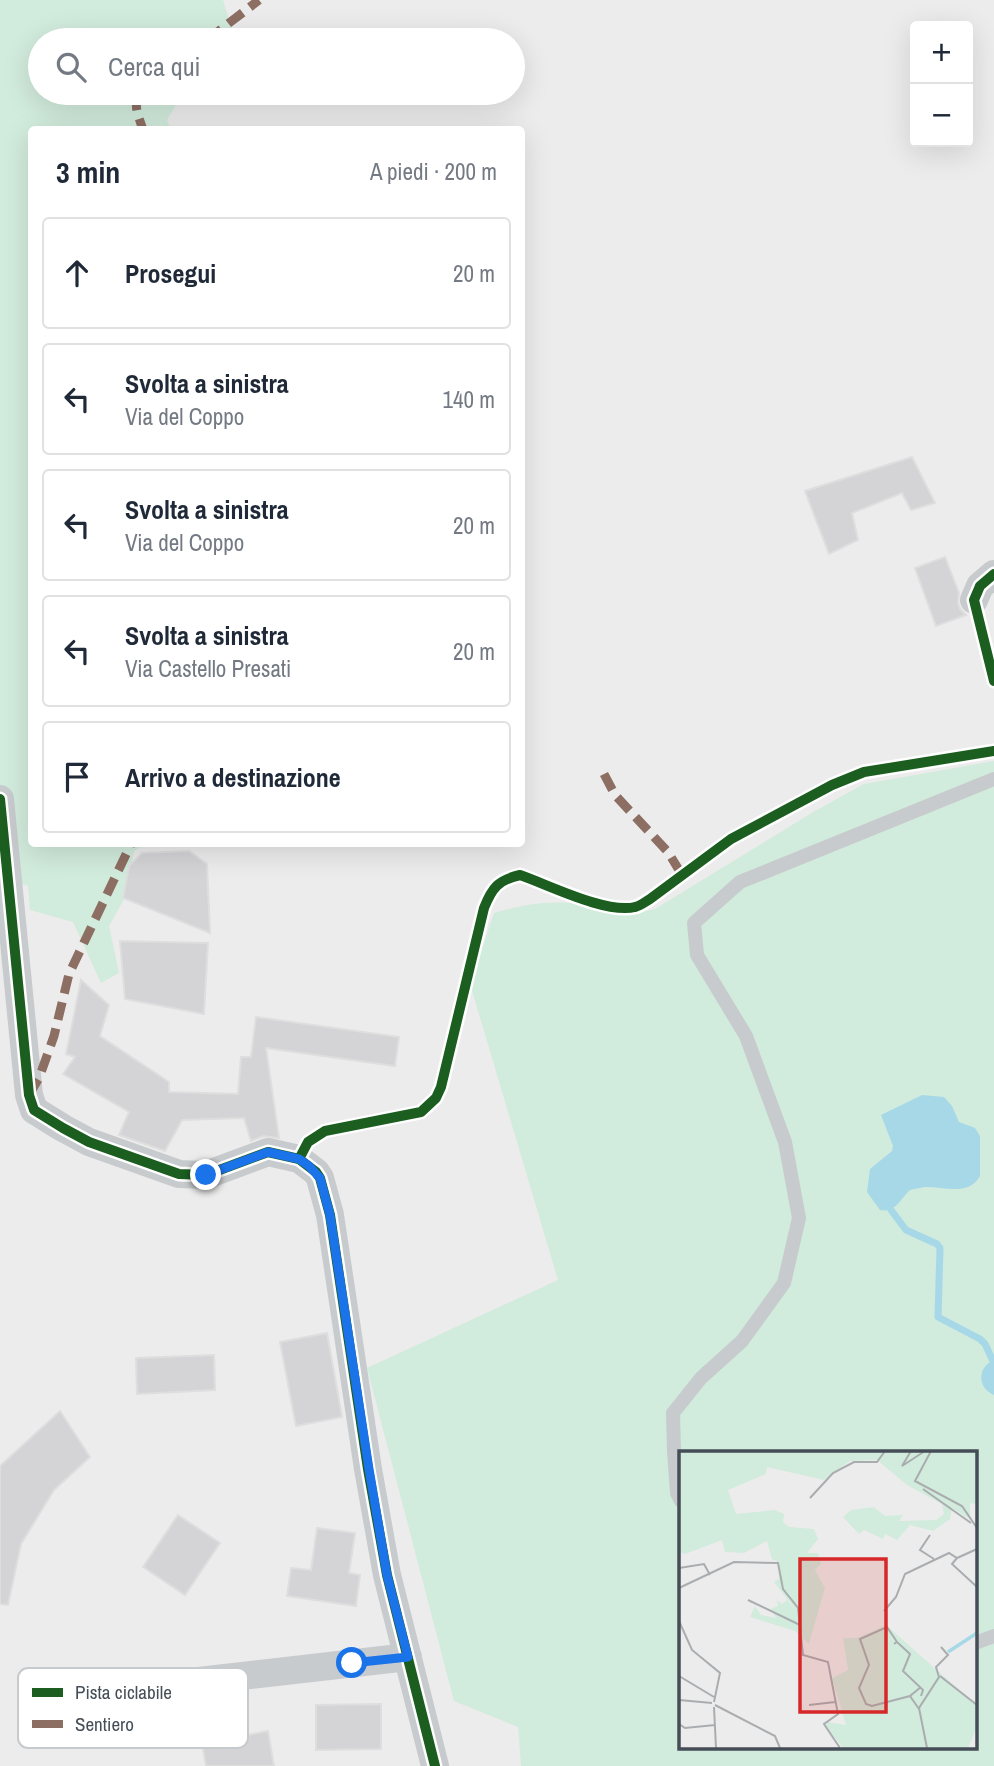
<!DOCTYPE html>
<html lang="it">
<head>
<meta charset="utf-8">
<style>
	:root { --surface:#fff; --page:#f6f6f7; --text:#1f2937; --muted:#747a83; --line:#e0e1e3 }
	body { margin:0; font-family:"Archivo Narrow",sans-serif; background:var(--page); color:var(--text) }
	.controls { position:absolute; right:21px; top:21px; display:grid; overflow:hidden; border-radius:7px; box-shadow:0 7px 28px #0002 }
	.controls button { width:63px; height:63px; display:grid; place-items:center; padding:0; border:0; border-bottom:2px solid var(--line); background:var(--surface); color:var(--text); font:35px sans-serif }
	.stop { position:absolute; width:21px; height:21px; margin:-16px; border:5px solid #1a73e8; border-radius:50%; background:#fff }
	.stop.end { background:#1a73e8; border-color:#fff; box-shadow:0 2px 7px #0008 }
	.list { margin:0; padding:0; list-style:none }
	h2 { display:flex; justify-content:space-between; align-items:center; height:91px; margin:0; padding:0 28px; font-size:30px }
	h2 small { font-size:23px; font-weight:400; color:var(--muted) }
	.list li { display:grid; grid-template-columns:46px 1fr auto; gap:21px; align-items:center; box-sizing:border-box; height:112px; margin:0 14px 14px; padding:0 14px; border:2px solid var(--line); border-radius:7px }
	.list b { display:block; font-size:26px; white-space:nowrap }
	.list p { margin:0; font-size:23px; white-space:nowrap; color:var(--muted) }
	.list em { font-size:23px; font-style:normal; color:var(--muted) }
	.icon { flex:none; width:38px; height:38px; fill:none; stroke:currentColor; stroke-width:2; stroke-linecap:round; stroke-linejoin:round }
	.map { position:relative; flex:none; width:994px; height:1766px; overflow:hidden }
	.search { position:absolute; background:var(--surface); box-shadow:0 7px 28px #0002; left:28px; top:28px; width:497px; height:77px; display:flex; align-items:center; gap:18px; box-sizing:border-box; padding:0 24px; border-radius:38px; color:var(--muted); font-size:26px }
	.panel { position:absolute; background:var(--surface); box-shadow:0 7px 28px #0002; left:28px; top:126px; width:497px; height:721px; border-radius:7px }
	.map>svg:first-child { display:block }
	.green { fill:#d1ebdc; fill-rule:evenodd }
	.water { fill:#a7d8e8 }
	.lines { fill:none; stroke-linecap:round; stroke-linejoin:round }
	.stream { stroke:#a7d8e8; stroke-width:7 }
	.building { fill:#d4d4d6; stroke:#dededf; stroke-width:2 }
	.service { stroke:#c8cbcd; stroke-width:14 }
	.minor { stroke:#c8cbcd; stroke-width:28 }
	.quiet { stroke:#8d6e63; stroke-width:9; stroke-dasharray:18 9; stroke-linecap:butt }
	.cycleway-casing { stroke:#fff; stroke-width:15 }
	.cycleway { stroke:#1b5e20; stroke-width:10 }
	.route { stroke:#1a73e8; stroke-width:9 }
	.inset-river { fill:none; stroke:#a7d8e8; stroke-width:3.5 }
	.inset-road { fill:none; stroke:#aaadb0; stroke-width:2 }
	.view { fill:#d62828; fill-opacity:0.15; stroke:#d62828; stroke-width:3.5 }
	.inset-edge { fill:none; stroke:#454e57; stroke-width:3.5 }
	.key { fill:#fff; stroke:#c7cacd; stroke-width:2 }
	.key-label { font-size:19px; fill:#454e57 }
</style>
</head>
<body>
<div class="map">
<svg width="994" height="1766" viewBox="0 0 994 1766">
	<rect width="100%" height="100%" fill="#edecec"/>
	<path class="green" d="M 0,0 L 223,0 L 235,40 L 40,40 L 40,93 L 183,93 L 167,120 L 171,129 L 32,130 L 32,844 L 146,844 L 134,851 L 128,892 L 109,926 L 119,973 L 101,983 L 73,922 L 30,910 L 28,886 L 0,876 Z
		M 994,761 L 994,1766 L 521,1766 L 518,1727 L 454,1701 L 367,1368 L 558,1280 L 470,984 L 494,913 C 519,906 543,901 569,903 C 601,905 622,918 655,909 L 815,811 L 864,784 ZM 681,1453 L 975,1453 L 975,1747 L 681,1747 Z"/>
	<path class="water" d="M 922,1095 L 944,1097 L 952,1106 L 959,1122 L 975,1128 L 980,1136 L 980,1176 C 969,1196 945,1187 927,1187 C 922,1187 916,1189 910,1190 C 900,1199 896,1213 880,1210 L 867,1192 L 870,1169 L 892,1151 L 893,1146 L 881,1115 Z
		M 994,1360 L 994,1395 C 977,1388 977,1367 994,1360 Z"/>
	<g class="lines">
		<path class="stream" d="M 891,1210 L 906,1230 L 937,1244 L 940,1248 L 938,1317 L 980,1339 L 985,1344 L 993,1361"/>
	</g>
	<path class="building" d="M 912,457 L 935,503 L 911,510 L 902,493 L 852,513 L 858,540 L 829,554 L 805,491 Z
		M 945,557 L 959,593 L 958,603 L 960,609 L 966,615 L 936,626 L 915,568 Z
		M 189,851 L 207,864 L 210,933 L 123,898 L 129,866 L 142,853 Z
		M 120,941 L 208,943 L 204,1014 L 125,999 Z
		M 81,980 L 109,1005 L 100,1036 L 169,1082 L 169,1092 L 238,1094 L 241,1057 L 251,1057 L 256,1017 L 399,1037 L 395,1066 L 266,1048 L 279,1138 L 263,1136 L 251,1141 L 244,1118 L 182,1120 L 165,1151 L 119,1135 L 129,1112 L 63,1074 L 75,1057 L 66,1054 Z
		M 327,1333 L 342,1417 L 296,1426 L 280,1342 Z
		M 214,1355 L 215,1390 L 137,1394 L 136,1358 Z
		M 60,1411 L 90,1457 L 54,1490 L 21,1544 L 8,1605 L 0,1604 L 0,1466 Z
		M 178,1515 L 220,1543 L 185,1595 L 143,1567 Z
		M 317,1528 L 355,1533 L 349,1573 L 360,1575 L 356,1606 L 287,1596 L 291,1568 L 311,1570 Z
		M 381,1704 L 381,1749 L 316,1750 L 316,1705 Z
		M 268,1731 L 274,1766 L 206,1766 L 202,1744 Z"/>
	<g class="lines">
		<path class="service" d="M 681,1501 L 677,1493 L 674,1451 L 673,1413 L 701,1378 L 742,1341 L 784,1283 L 799,1218 L 785,1142 L 746,1036 L 697,955 L 694,923 L 740,882 L 994,779
			M 975,1643 L 994,1636"/>
		<path class="minor" d="M 974,600 L 980,586 L 994,574
			M 0,799 L 29,1095 L 34,1110 L 63,1128 L 89,1142 L 179,1174 L 206,1175 L 268,1152 L 299,1159 L 316,1172 L 320,1178 L 330,1215 L 368,1469 L 387,1575 L 435,1766
			M 103,1692 L 408,1657"/>
		<path class="quiet" d="M 207,40 L 259,0
			M 140,93 C 132,104 139,117 143,130
			M 604,774 L 615,795 L 668,852 L 682,875
			M 29,1095 L 39,1078 L 54,1036 L 69,974 L 131,844"/>
		<defs>
			<path id="cycleway" d="M 994,574 L 980,586 L 974,600 L 994,681
				M 0,799 L 29,1095 L 34,1110 L 63,1128 L 89,1142 L 179,1174 L 206,1175 L 268,1152 L 299,1159 L 316,1172 L 320,1178 L 330,1215 L 368,1469 L 387,1575 L 435,1766
				M 299,1159 L 308,1142 L 325,1131 L 421,1112 L 436,1098 L 441,1087 L 484,908 C 492,888 498,880 520,875 C 549,885 606,914 635,907 C 640,906 645,902 650,899 L 731,839 L 832,785 L 864,772 L 994,751"/>
		</defs>
		<use href="#cycleway" class="cycleway-casing"/>
		<use href="#cycleway" class="cycleway"/>
	</g>
	<g class="lines">
		<path class="route" d="M 206,1175 L 268,1152 L 299,1159 L 309,1166 L 320,1178 L 330,1215 L 369,1469 L 387,1575 L 408,1657 L 352,1663"/>
	</g>
	<g transform="translate(679 1451)">
		<rect width="298" height="298" fill="#edecec"/>
		<path d="M 0,0 L 297,0 L 297,53 L 291,52 L 291,68 L 273,57 L 271,68 L 254,80 L 231,74 L 218,89 L 206,83 L 204,88 L 185,79 L 180,83 L 164,66 L 172,59 L 195,56 L 206,65 L 224,64 L 220,70 L 257,69 L 265,63 L 263,53 L 228,34 L 198,9 L 171,10 L 145,29 L 88,16 L 87,23 L 49,39 L 57,63 L 96,59 L 105,63 L 104,71 L 110,76 L 135,78 L 139,88 L 128,102 L 139,102 L 142,113 L 136,119 L 146,137 L 130,193 L 116,180 L 71,166 L 76,155 L 82,164 L 97,167 L 92,158 L 99,155 L 98,149 L 103,153 L 108,149 L 119,162 L 95,131 L 100,128 L 99,111 L 93,108 L 88,90 L 65,102 L 46,101 L 43,89 L 6,103 L 0,101 ZM 207,174 L 297,254 L 297,278 L 289,297 L 164,297 L 147,275 L 148,271 L 167,274 L 153,227 L 169,219 L 164,187 L 178,187 Z" fill="#d1ebdc"/>
		<path class="inset-river" d="M 269,201 L 298,182"/>
		<path class="inset-road" d="M 232,0 L 223,15 L 246,0M 252,0 L 236,30 L 283,55 L 298,77M 244,38 L 292,72M 131,47 L 154,22 L 175,11 L 198,11 L 206,0M 251,84 L 241,99 L 255,108M 278,107 L 273,113 L 298,136M 0,117 L 25,113 L 31,124M 0,137 L 55,111 L 99,112 L 104,138 L 119,157 L 124,204 L 149,211 L 159,263 L 145,273 L 161,297M 69,149 L 121,174M 205,160 L 217,146 L 226,123 L 270,102 L 278,107 L 298,98M 0,170 L 13,199 L 41,222 L 35,251M 218,191 L 208,176 L 181,188 L 190,214 L 180,237 L 187,253 L 193,255 L 231,245M 215,193 L 218,191 L 231,203 L 224,220 L 244,239 L 242,245M 0,225 L 35,246M 261,225 L 298,254M 0,249 L 33,252M 36,254 L 96,285 L 101,297M 130,254 L 156,251M 35,256 L 37,297M 240,258 L 231,245 L 242,236M 0,273 L 6,277 L 36,274M 248,297 L 240,257 L 260,226 L 257,216 L 269,204 L 262,196"/>
		<path class="view" d="M 121,108 L 207,108 L 207,261 L 121,261 Z"/>
		<rect width="298" height="298" class="inset-edge"/>
	</g>
	<rect x="18" y="1668" width="230" height="80" rx="10" class="key"/>
	<rect x="32" y="1688" width="31" height="9" fill="#1b5e20"/>
	<rect x="32" y="1720" width="31" height="8" fill="#8d6e63"/>
	<g class="key-label">
		<text x="75" y="1699">Pista ciclabile</text>
		<text x="75" y="1731">Sentiero</text>
	</g>
</svg>
<div class="controls">
<button>+</button>
<button>−</button>
</div>
<div class="stop" style="left:352px;top:1663px"></div>
<div class="stop end" style="left:206px;top:1175px"></div>
<div class="search"><svg class="icon" aria-label="search" viewBox="0 0 24 24"><circle cx="10" cy="10" r="6"/><path d="M15 15l6 6"/></svg>Cerca qui</div>
<section class="panel">
<h2>3 min<small>A piedi · 200 m</small></h2>
<ul class="list">
<li><svg class="icon" aria-label="ahead" viewBox="0 0 24 24"><path d="M12 20V5M6 11l6-6 6 6"/></svg><div><b>Prosegui</b></div><em>20 m</em></li>
<li><svg class="icon" aria-label="left" viewBox="0 0 24 24"><path d="M17 20v-9H6M10 6l-5 5 5 5"/></svg><div><b>Svolta a sinistra</b><p>Via del Coppo</p></div><em>140 m</em></li>
<li><svg class="icon" aria-label="left" viewBox="0 0 24 24"><path d="M17 20v-9H6M10 6l-5 5 5 5"/></svg><div><b>Svolta a sinistra</b><p>Via del Coppo</p></div><em>20 m</em></li>
<li><svg class="icon" aria-label="left" viewBox="0 0 24 24"><path d="M17 20v-9H6M10 6l-5 5 5 5"/></svg><div><b>Svolta a sinistra</b><p>Via Castello Presati</p></div><em>20 m</em></li>
<li><svg class="icon" aria-label="arrive" viewBox="0 0 24 24"><path d="M6 21V4h12l-3 4 3 4H6"/></svg><div><b>Arrivo a destinazione</b></div></li>
</ul>
</section>
</div>
</body>
</html>
